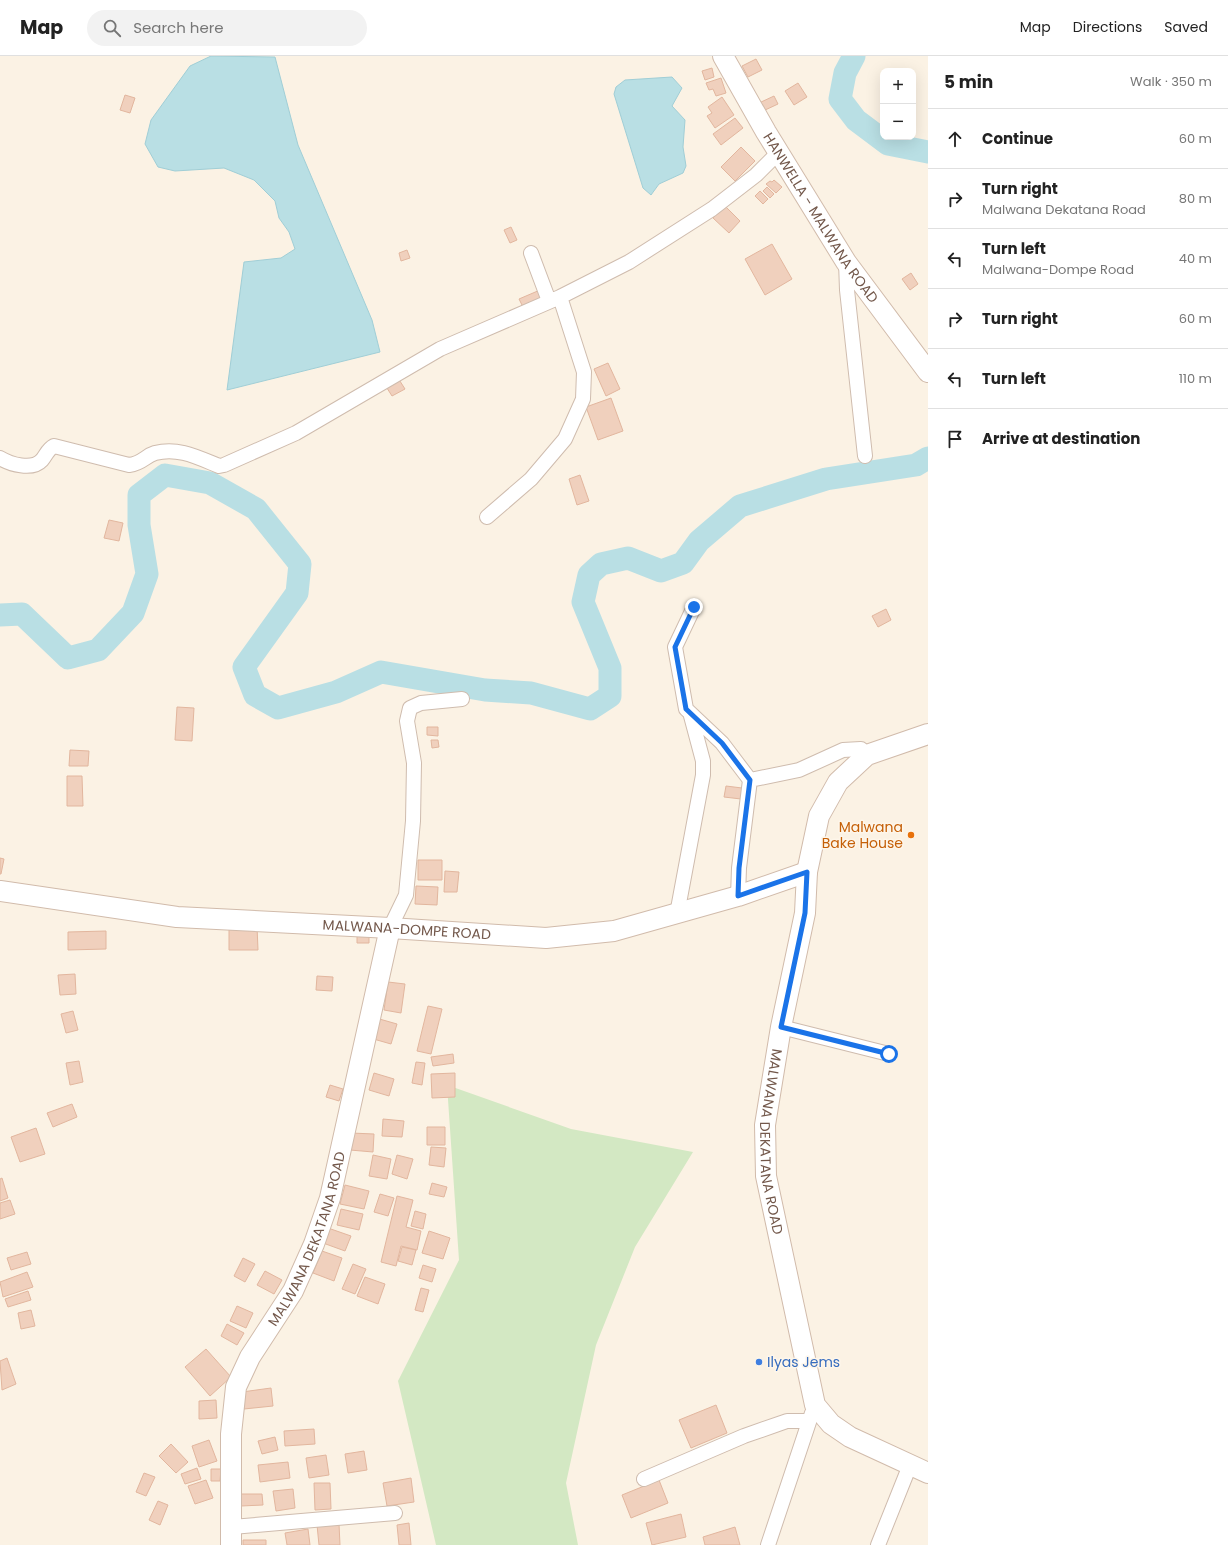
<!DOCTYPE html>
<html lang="en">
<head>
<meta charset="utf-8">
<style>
	:root { --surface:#fff; --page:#f2f2f2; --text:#222; --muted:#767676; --line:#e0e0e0 }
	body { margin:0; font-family:Poppins,sans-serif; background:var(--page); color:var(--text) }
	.controls { position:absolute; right:12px; top:12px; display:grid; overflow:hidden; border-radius:8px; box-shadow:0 4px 16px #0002 }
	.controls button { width:36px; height:36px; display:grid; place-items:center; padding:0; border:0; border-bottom:1px solid var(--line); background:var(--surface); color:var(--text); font:20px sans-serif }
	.stop { position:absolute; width:12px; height:12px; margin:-9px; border:3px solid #1a73e8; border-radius:50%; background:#fff }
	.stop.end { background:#1a73e8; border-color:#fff; box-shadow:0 1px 4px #0008 }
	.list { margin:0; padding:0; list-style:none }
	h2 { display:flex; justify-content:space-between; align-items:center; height:52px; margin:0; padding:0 16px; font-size:17px }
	h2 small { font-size:13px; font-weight:400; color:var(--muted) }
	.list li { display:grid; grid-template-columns:26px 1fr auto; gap:12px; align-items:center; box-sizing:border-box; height:60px; padding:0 16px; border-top:1px solid var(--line) }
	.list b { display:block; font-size:15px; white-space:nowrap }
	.list p { margin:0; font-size:13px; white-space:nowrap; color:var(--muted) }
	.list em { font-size:13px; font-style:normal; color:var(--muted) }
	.icon { flex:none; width:22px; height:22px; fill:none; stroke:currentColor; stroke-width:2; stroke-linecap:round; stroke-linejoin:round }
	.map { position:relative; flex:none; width:928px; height:1489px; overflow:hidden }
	header { display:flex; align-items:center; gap:24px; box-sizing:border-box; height:56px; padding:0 20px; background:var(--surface); border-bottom:1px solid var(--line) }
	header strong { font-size:19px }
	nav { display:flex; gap:22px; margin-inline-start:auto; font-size:14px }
	.search { width:280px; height:36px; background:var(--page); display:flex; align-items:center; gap:10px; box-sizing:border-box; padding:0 14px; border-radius:22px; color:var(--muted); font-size:15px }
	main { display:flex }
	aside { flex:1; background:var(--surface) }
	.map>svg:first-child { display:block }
	.green { fill:#d3e8c3 }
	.water { fill:#b9dfe4; stroke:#a0ced6 }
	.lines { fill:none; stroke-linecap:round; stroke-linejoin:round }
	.river { stroke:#b9dfe4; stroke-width:23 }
	.building { fill:#f0d0bd; stroke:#e2b69e }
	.street-casing { stroke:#cfbcae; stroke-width:16 }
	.secondary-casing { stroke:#d1bbab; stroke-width:22 }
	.street { stroke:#fff; stroke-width:14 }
	.secondary { stroke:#fff; stroke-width:20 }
	.route { stroke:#1a73e8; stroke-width:5 }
	.food-dot { fill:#e8710a; stroke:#fef6ea; stroke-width:1.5 }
	.shop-dot { fill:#3f7fe0; stroke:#fef6ea; stroke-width:1.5 }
	.labels { text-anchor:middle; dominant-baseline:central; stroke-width:3; stroke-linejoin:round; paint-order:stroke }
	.street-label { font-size:14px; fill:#73584b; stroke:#fef6ea }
	.food-label { font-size:14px; fill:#c56008; stroke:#fef6ea; text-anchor:end }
	.shop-label { font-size:14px; fill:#366cbe; stroke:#fef6ea; text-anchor:start }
</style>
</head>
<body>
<header>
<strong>Map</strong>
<div class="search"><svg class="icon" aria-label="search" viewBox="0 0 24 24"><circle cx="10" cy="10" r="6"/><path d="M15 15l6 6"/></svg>Search here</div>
<nav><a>Map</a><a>Directions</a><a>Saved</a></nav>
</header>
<main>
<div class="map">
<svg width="928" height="1489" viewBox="0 0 928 1489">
	<rect width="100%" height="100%" fill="#fbf2e4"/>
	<path class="green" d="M 447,1029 L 571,1073 L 693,1096 L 635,1191 L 596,1289 L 566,1427 L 578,1489 L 436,1489 L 398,1325 L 459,1204 Z"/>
	<path class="water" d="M 211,0 L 275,1 L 298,89 L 372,264 L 380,296 L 227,334 L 244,206 L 281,202 L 295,193 L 289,176 L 279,162 L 275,145 L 254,124 L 224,112 L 175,115 L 158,111 L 145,88 L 151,64 L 190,10 Z
		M 672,21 L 682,32 L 672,50 L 685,64 L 683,91 L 686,110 L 683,117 L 659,128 L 651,139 L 643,132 L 614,38 L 616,31 L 625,24 Z"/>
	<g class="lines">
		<path class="river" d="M 854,0 L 845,17 L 840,43 L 856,64 L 888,88 L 928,96
			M 0,559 L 22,558 L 68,602 L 98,594 L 133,557 L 147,518 L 139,469 L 139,439 L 165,419 L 210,427 L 256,453 L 300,508 L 297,537 L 244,611 L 255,639 L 278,652 L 336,636 L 381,616 L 485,634 L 531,637 L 590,653 L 610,640 L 610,612 L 583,546 L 589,519 L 601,508 L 628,502 L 661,515 L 683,507 L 699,485 L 740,450 L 826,423 L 916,409 L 928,402"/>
	</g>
	<path class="building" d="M 756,3 L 762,14 L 748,21 L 742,10 Z
		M 712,12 L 714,21 L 705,24 L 702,15 Z
		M 721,22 L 726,37 L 716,40 L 713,33 L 709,34 L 706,27 Z
		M 798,27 L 807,41 L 794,49 L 785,35 Z
		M 125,39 L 135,42 L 130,57 L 120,54 Z
		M 774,40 L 778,48 L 763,55 L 759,47 Z
		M 722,41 L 734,59 L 715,72 L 707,60 L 712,57 L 708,51 Z
		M 735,62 L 743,72 L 721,89 L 713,78 Z
		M 741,91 L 755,105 L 735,125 L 721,111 Z
		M 774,124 L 782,131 L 776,137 L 766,128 L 770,125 L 772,126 Z
		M 767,131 L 774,138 L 770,142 L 763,135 Z
		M 760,135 L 768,143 L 763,148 L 755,140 Z
		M 725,150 L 740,165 L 729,177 L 713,162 Z
		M 511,171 L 517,184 L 510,187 L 504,174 Z
		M 772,188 L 792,223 L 765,239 L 745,203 Z
		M 407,194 L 410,202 L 401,205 L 399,197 Z
		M 911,217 L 918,228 L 910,234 L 902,223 Z
		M 540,234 L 544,243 L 524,253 L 519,243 Z
		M 608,307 L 620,333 L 606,340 L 594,313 Z
		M 398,322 L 405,333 L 392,340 L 385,329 Z
		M 611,342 L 623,375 L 598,384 L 586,351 Z
		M 580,419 L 589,445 L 577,449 L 569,423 Z
		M 109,464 L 123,467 L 119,485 L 104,482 Z
		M 886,553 L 891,564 L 878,571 L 872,560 Z
		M 177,651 L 194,652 L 192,685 L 175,684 Z
		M 427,671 L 438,671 L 438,680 L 427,679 Z
		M 431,684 L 438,684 L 439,691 L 432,692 Z
		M 70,694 L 89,695 L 88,710 L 69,710 Z
		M 67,720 L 82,720 L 83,750 L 67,750 Z
		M 726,730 L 742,732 L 741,743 L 724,741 Z
		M 0,802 L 4,803 L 1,818 L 0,818 Z
		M 418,804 L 442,804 L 442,824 L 418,824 Z
		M 445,815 L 459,816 L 457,836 L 444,836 Z
		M 416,830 L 438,831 L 437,849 L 415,848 Z
		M 257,870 L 258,894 L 229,894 L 229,871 Z
		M 106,875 L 106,893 L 68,894 L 68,876 Z
		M 369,878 L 369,887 L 357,887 L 357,879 Z
		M 75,918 L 76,938 L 60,939 L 58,919 Z
		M 317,920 L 333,921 L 332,935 L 316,934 Z
		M 388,926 L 405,928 L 401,957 L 384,954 Z
		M 428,950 L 442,953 L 431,998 L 417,995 Z
		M 73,955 L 78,974 L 66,977 L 61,958 Z
		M 376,962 L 397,968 L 391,988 L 370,982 Z
		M 453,998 L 454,1007 L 433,1010 L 431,1001 Z
		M 79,1005 L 83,1026 L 70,1029 L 66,1007 Z
		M 416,1006 L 425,1007 L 422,1029 L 412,1027 Z
		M 374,1017 L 394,1023 L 389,1040 L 369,1034 Z
		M 455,1017 L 455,1041 L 432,1042 L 431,1018 Z
		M 330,1029 L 343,1033 L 339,1045 L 326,1041 Z
		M 72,1048 L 77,1061 L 53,1071 L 47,1057 Z
		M 383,1063 L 404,1065 L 402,1081 L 382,1080 Z
		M 427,1071 L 445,1071 L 445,1089 L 427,1089 Z
		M 36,1072 L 45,1098 L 20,1106 L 11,1081 Z
		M 351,1077 L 374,1078 L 373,1096 L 350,1094 Z
		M 431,1091 L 446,1092 L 444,1111 L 429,1109 Z
		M 373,1099 L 391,1103 L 387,1123 L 369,1120 Z
		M 397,1099 L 413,1103 L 407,1123 L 392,1118 Z
		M 2,1122 L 8,1142 L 0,1145 L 0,1123 Z
		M 432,1127 L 447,1131 L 444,1141 L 429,1138 Z
		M 345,1129 L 369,1135 L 364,1153 L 340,1148 Z
		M 380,1138 L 394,1142 L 388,1160 L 374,1156 Z
		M 397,1140 L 413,1144 L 406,1171 L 421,1175 L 417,1194 L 401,1190 L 396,1210 L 381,1206 Z
		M 10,1144 L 15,1158 L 0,1163 L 0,1147 Z
		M 341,1153 L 363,1158 L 359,1174 L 337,1169 Z
		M 415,1155 L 426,1158 L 423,1173 L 411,1170 Z
		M 328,1172 L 351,1180 L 345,1195 L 323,1187 Z
		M 429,1175 L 450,1182 L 443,1203 L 422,1197 Z
		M 402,1191 L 416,1194 L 412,1209 L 398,1205 Z
		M 322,1195 L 342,1202 L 334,1225 L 313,1217 Z
		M 27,1196 L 31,1208 L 11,1214 L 7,1202 Z
		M 243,1202 L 255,1208 L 245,1226 L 234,1220 Z
		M 353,1208 L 366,1213 L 355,1238 L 342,1233 Z
		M 423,1209 L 436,1213 L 432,1226 L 419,1222 Z
		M 265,1215 L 282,1224 L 274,1238 L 257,1229 Z
		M 27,1216 L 33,1231 L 3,1241 L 0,1226 Z
		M 365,1221 L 385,1228 L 378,1248 L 357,1240 Z
		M 421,1232 L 429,1234 L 423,1256 L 415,1254 Z
		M 28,1235 L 31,1244 L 8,1251 L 5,1243 Z
		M 237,1250 L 253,1257 L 246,1272 L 230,1265 Z
		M 31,1254 L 35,1270 L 21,1273 L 18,1257 Z
		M 227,1268 L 244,1277 L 237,1289 L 221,1280 Z
		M 206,1293 L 231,1321 L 210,1340 L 185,1311 Z
		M 7,1302 L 16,1328 L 2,1334 L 0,1305 Z
		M 271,1332 L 273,1350 L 244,1353 L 242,1336 Z
		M 216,1344 L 217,1362 L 199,1363 L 199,1345 Z
		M 716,1349 L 727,1377 L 691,1392 L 679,1364 Z
		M 314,1373 L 315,1388 L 285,1390 L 284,1375 Z
		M 275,1381 L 278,1394 L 262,1398 L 258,1385 Z
		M 209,1384 L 217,1405 L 199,1411 L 192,1390 Z
		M 171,1388 L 188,1406 L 176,1417 L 159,1400 Z
		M 364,1395 L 367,1414 L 348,1417 L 345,1398 Z
		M 326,1399 L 329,1419 L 309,1422 L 306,1402 Z
		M 288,1406 L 290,1422 L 260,1426 L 258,1409 Z
		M 197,1412 L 201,1423 L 185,1428 L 181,1418 Z
		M 211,1413 L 221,1413 L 220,1425 L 211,1425 Z
		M 144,1417 L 155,1421 L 146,1440 L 136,1436 Z
		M 411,1422 L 414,1446 L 387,1450 L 383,1427 Z
		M 206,1424 L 213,1442 L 195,1448 L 188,1430 Z
		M 659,1424 L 668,1447 L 631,1462 L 622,1439 Z
		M 314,1427 L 330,1427 L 331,1453 L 315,1454 Z
		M 293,1433 L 295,1452 L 276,1455 L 273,1435 Z
		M 241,1438 L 262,1438 L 263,1449 L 241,1450 Z
		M 158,1445 L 168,1449 L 160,1469 L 149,1464 Z
		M 681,1458 L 686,1481 L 652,1489 L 646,1467 Z
		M 409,1467 L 411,1489 L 399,1489 L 397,1469 Z
		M 339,1468 L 340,1489 L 319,1489 L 317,1469 Z
		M 735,1471 L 740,1489 L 705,1489 L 703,1481 Z
		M 308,1473 L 310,1489 L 287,1489 L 285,1477 Z
		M 243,1484 L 266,1484 L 266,1489 L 243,1489 Z"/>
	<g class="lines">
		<defs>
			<path id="street" d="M 531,197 L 549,245
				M 846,206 L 847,234 L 865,400
				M 0,402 C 10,408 32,415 42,404 C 46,399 48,393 54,390 L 129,409 C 143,407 145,400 155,397 C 178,391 197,401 219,410 L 224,409 L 296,377 L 440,293 L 560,241 L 629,206 L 712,153 L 756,119 L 779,96
				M 487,461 L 531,423 L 565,383 L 583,343 L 584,316 L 560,241
				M 694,551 L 675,591 L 686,653 L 722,687 L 750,724
				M 750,724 L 799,714 L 843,694 L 861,693 L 867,699
				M 738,840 L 739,812 L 750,724
				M 677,858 L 703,719 L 703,705 L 691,660
				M 390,872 L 406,839 L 413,765 L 414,707 L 407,665 L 410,652 L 421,647 L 462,643
				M 781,971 L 889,998
				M 644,1423 L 744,1380 L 787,1365 L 808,1365
				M 232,1471 L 395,1457
				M 768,1489 L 812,1357
				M 878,1489 L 910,1409"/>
			<g id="secondary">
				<path id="s1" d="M 723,0 L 766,76 L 846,206 L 928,316"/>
				<path id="s2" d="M 928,678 L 867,699 L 838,726 L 819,760 L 807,816 L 805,857 L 781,971 L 765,1069 L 766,1120 L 815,1349 L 831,1368 L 850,1381 L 928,1417"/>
				<path id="s3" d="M 0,835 L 177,861 L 390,872 L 546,882 L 614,875 L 738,840 L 807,816"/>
				<path id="s4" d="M 231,1489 L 231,1378 L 236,1331 L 250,1301 L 293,1235 L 314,1188 L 330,1142 L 390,872"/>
			</g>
		</defs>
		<use href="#street" class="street-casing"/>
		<use href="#secondary" class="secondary-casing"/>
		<use href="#street" class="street"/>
		<use href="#secondary" class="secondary"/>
	</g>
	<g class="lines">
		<path class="route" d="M 694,551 L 675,591 L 686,653 L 722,687 L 750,724 L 739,812 L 738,840 L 807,816 L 805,857 L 781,971 L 889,998"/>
	</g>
	<circle class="food-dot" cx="911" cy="779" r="4"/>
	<circle class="shop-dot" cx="759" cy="1306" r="4"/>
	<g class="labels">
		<g class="street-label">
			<text stroke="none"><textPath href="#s1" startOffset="189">HANWELLA - MALWANA ROAD</textPath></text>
			<text stroke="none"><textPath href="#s3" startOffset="409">MALWANA-DOMPE ROAD</textPath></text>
			<text stroke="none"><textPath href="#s2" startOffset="474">MALWANA DEKATANA ROAD</textPath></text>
			<text stroke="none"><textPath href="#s4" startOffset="324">MALWANA DEKATANA ROAD</textPath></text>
		</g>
		<g class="food-label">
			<text x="903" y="771">Malwana<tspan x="903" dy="16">Bake House</tspan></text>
		</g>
		<g class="shop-label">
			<text x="767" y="1306">Ilyas Jems</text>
		</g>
	</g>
</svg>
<div class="controls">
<button>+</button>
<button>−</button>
</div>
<div class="stop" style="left:889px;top:998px"></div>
<div class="stop end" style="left:694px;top:551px"></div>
</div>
<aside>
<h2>5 min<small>Walk · 350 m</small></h2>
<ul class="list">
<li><svg class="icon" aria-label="ahead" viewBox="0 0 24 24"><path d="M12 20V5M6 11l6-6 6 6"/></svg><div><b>Continue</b></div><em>60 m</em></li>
<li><svg class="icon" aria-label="right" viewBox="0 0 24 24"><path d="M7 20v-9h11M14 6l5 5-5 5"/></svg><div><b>Turn right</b><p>Malwana Dekatana Road</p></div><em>80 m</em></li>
<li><svg class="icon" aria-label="left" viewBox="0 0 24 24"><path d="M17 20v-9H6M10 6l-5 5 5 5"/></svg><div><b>Turn left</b><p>Malwana-Dompe Road</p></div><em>40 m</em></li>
<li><svg class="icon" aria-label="right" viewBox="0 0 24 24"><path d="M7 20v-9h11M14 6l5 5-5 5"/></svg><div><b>Turn right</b></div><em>60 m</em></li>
<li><svg class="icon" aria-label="left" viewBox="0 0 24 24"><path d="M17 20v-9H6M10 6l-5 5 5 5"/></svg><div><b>Turn left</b></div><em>110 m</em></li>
<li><svg class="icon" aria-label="arrive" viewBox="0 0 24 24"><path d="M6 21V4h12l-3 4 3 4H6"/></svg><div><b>Arrive at destination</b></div></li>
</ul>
</aside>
</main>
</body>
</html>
